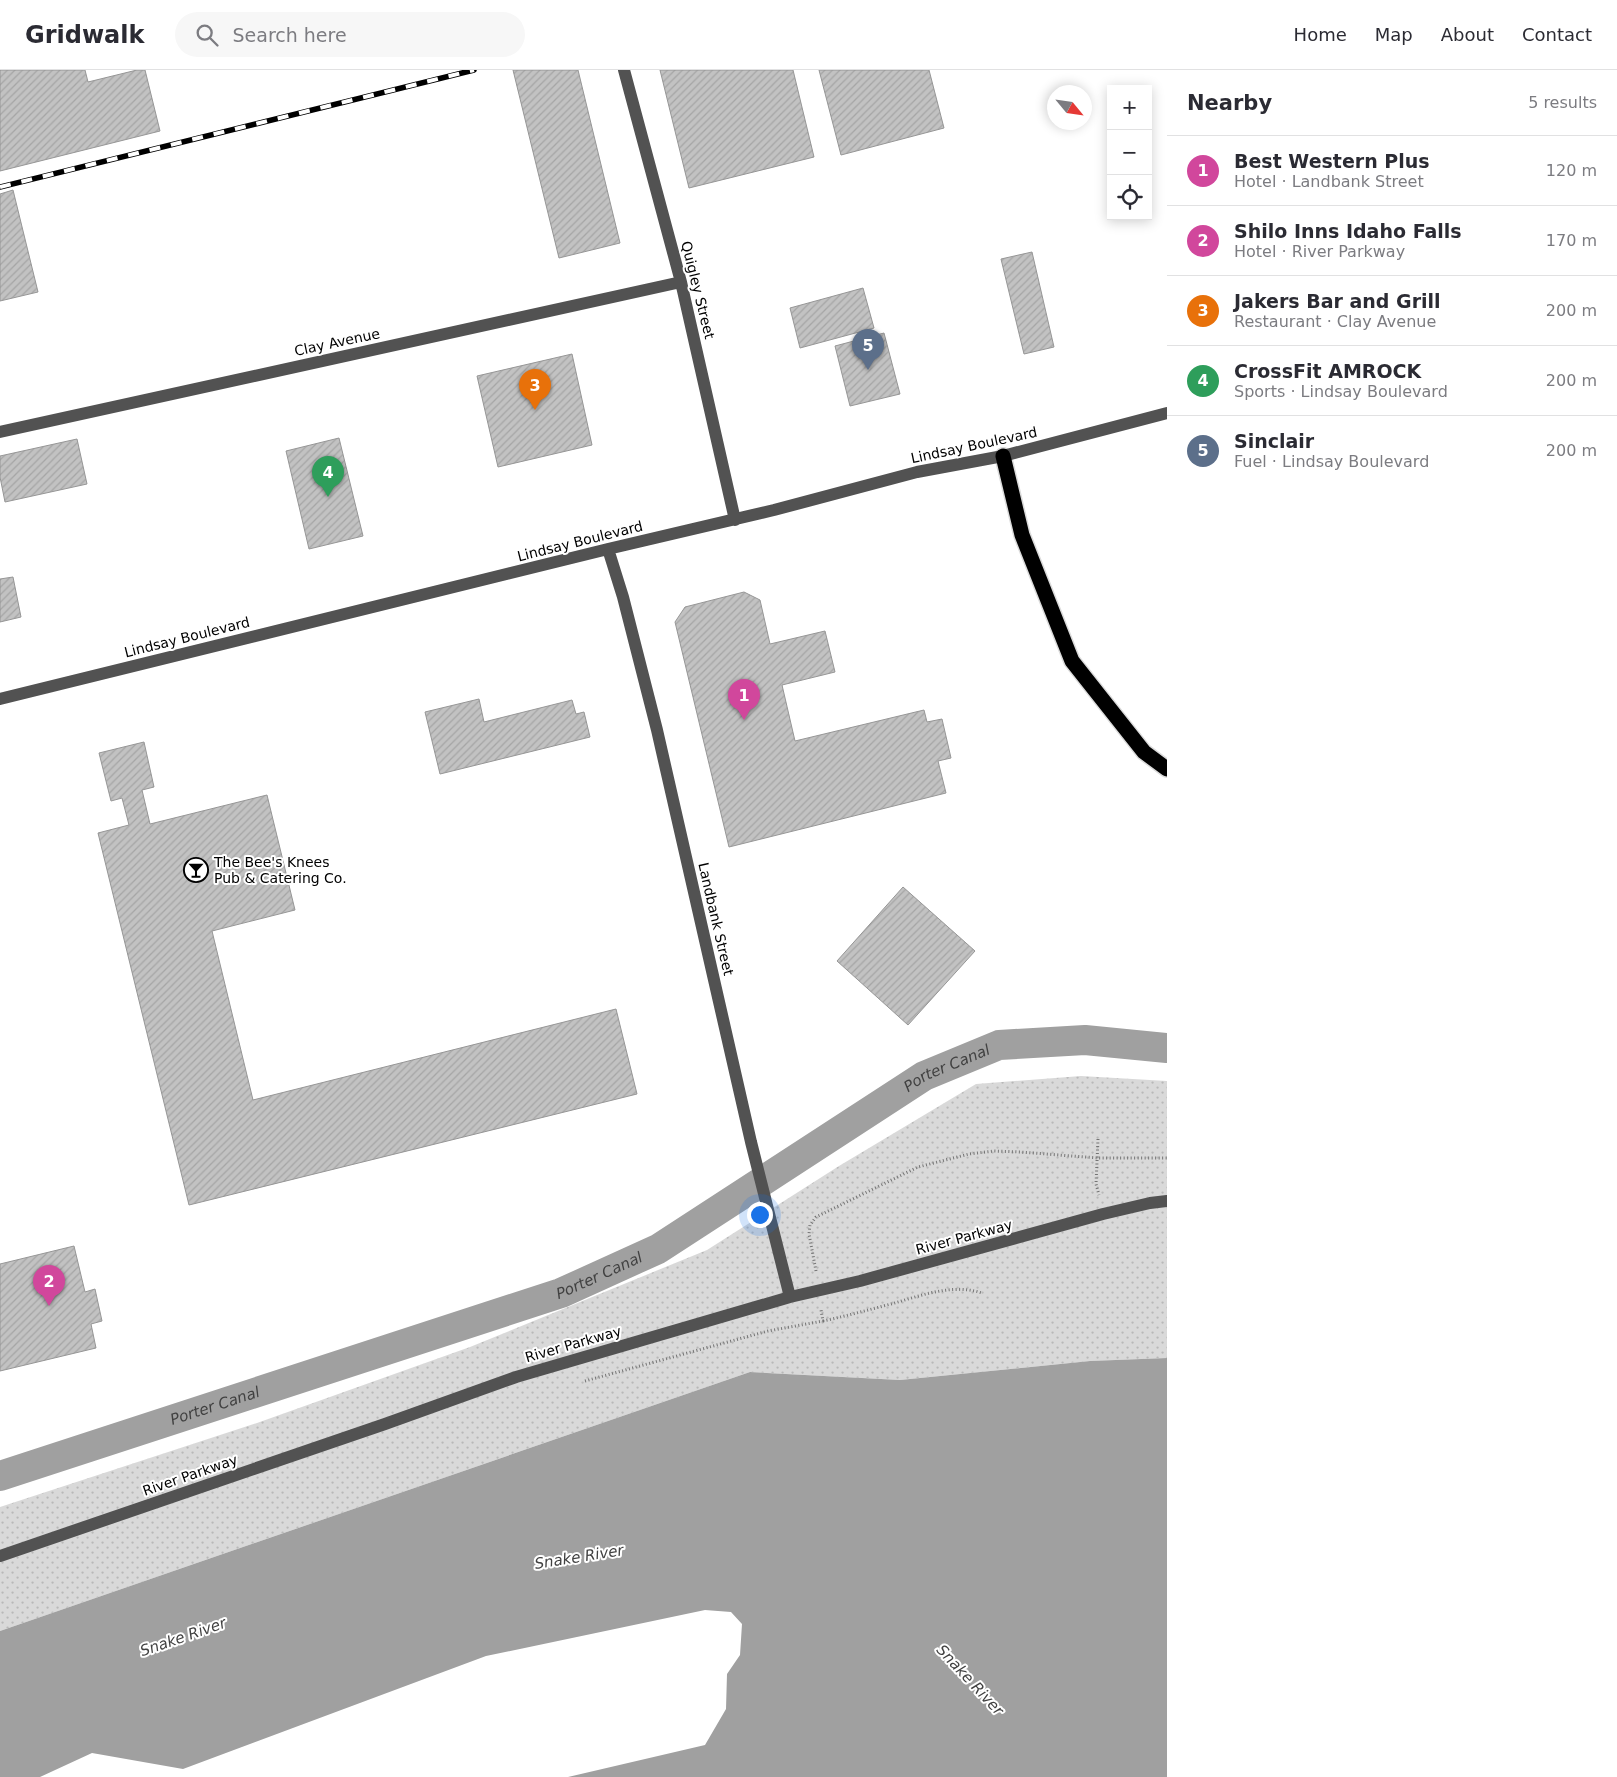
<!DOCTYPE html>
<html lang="en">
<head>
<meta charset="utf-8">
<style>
	:root { --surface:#fff; --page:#f7f7f7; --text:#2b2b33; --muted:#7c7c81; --line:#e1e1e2; --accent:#0b8043 }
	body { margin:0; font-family:"DejaVu Sans",sans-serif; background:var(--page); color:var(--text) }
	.controls { position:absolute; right:15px; top:15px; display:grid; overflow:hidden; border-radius:0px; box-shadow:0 2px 12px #0003 }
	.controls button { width:45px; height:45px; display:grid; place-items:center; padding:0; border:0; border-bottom:1px solid var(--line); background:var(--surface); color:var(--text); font:25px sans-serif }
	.compass { position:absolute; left:1047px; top:15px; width:45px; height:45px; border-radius:50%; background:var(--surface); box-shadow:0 2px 12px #0003; rotate:119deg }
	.you { position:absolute; left:759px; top:1144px; width:18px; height:18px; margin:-12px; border:4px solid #fff; border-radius:50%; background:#1a73e8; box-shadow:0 0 0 8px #1a73e833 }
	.badge { display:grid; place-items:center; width:32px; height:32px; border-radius:50%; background:var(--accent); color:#fff; font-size:16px; font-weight:700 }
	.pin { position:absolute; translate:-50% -41px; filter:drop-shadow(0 1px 2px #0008) }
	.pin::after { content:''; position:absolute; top:26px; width:18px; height:15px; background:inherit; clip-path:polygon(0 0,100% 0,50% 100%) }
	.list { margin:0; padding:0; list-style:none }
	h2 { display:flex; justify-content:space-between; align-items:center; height:65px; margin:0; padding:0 20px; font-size:21px }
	h2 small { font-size:16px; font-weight:400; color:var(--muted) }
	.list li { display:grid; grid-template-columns:32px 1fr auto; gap:15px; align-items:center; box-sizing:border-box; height:70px; padding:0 20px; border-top:1px solid var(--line) }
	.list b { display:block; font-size:19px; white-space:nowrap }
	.list p { margin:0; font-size:16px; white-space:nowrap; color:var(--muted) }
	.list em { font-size:16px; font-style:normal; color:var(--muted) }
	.icon { flex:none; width:28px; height:28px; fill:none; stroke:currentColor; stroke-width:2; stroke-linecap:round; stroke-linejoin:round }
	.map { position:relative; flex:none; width:1167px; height:1707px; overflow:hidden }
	header { display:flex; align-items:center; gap:30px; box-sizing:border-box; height:70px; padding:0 25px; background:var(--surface); border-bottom:1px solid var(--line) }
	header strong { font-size:24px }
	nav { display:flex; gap:28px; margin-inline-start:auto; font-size:18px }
	.search { width:350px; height:45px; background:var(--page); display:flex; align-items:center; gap:12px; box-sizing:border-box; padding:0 18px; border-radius:28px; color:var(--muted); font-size:19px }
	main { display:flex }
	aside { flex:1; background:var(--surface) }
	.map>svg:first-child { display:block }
	.grass { fill:url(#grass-dots) }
	.water { fill:#a0a0a0 }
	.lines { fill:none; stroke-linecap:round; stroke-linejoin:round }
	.canal { stroke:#a0a0a0; stroke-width:30 }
	.building { fill:url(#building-hatch); stroke:#969696 }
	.highway-casing { stroke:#dbdbdb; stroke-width:18 }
	.path { stroke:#747474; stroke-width:3; stroke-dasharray:1 2.5; stroke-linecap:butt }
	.minor { stroke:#525252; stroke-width:12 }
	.highway { stroke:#000; stroke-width:15 }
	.rail-casing { stroke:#000; stroke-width:5.5 }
	.rail { stroke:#fff; stroke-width:4; stroke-dasharray:11; stroke-linecap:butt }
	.labels { text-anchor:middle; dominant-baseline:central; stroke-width:4; stroke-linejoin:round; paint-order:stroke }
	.street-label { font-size:14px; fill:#000; stroke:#fff }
	.poi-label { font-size:14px; fill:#000; stroke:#fff; text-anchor:start }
	.water-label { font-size:15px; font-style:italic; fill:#414141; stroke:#fff }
</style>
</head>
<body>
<header>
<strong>Gridwalk</strong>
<div class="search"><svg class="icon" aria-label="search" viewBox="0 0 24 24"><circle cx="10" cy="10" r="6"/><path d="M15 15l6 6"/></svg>Search here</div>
<nav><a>Home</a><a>Map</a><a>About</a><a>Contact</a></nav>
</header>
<main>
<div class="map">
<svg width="1167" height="1707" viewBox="0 0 1167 1707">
	<defs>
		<pattern id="grass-dots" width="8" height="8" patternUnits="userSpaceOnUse" patternTransform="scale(1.25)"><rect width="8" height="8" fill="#d9d9d9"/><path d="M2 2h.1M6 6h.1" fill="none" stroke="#b8b8b8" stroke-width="1.8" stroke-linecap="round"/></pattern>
		<pattern id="building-hatch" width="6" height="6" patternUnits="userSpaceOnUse" patternTransform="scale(1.25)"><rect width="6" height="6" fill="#c2c2c2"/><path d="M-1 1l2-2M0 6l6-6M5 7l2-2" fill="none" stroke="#a5a5a5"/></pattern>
	</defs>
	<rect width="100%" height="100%" fill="#fff"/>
	<path class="grass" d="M 1081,1006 L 1167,1011 L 1167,1288 L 1090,1291 L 900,1310 L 750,1302 L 0,1561 L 0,1437 L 257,1353 L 470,1277 L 707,1180 L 839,1096 L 976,1014 Z"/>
	<path class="water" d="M 1167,1288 L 1167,1707 L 568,1707 L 705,1675 L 726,1639 L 727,1604 L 740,1585 L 742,1554 L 731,1542 L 705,1540 L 486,1586 L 183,1699 L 92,1683 L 40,1707 L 0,1707 L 0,1561 L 750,1302 L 900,1310 L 1090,1291 Z"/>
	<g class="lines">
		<path class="canal" id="s1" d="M 0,1406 L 561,1223 L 658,1179 L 924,1006 L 999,975 L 1085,970 L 1167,978"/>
	</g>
	<path class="building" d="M 0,0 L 85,0 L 88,12 L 137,0 L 145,0 L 160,61 L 0,101 Z
		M 513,0 L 578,0 L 620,173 L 559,188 Z
		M 660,0 L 793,0 L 814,87 L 689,118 Z
		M 819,0 L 929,0 L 944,58 L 841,85 Z
		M 13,120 L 38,222 L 0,231 L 0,124 Z
		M 1032,182 L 1054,277 L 1024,284 L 1001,189 Z
		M 863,218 L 874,258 L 800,278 L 790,238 Z
		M 884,263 L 900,324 L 850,336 L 835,276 Z
		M 572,284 L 592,375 L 498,397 L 477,306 Z
		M 339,368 L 363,466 L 309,479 L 286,381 Z
		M 77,369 L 87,414 L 5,432 L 0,407 L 0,386 Z
		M 13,507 L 21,547 L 0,552 L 0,509 Z
		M 744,522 L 760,530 L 770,574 L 825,561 L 835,602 L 782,615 L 795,671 L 924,640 L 927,652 L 942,649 L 951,688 L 938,691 L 946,723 L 729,777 L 675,552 L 685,537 Z
		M 479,629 L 484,652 L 572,630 L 576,644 L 584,642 L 590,667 L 440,704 L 425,642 Z
		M 144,672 L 154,717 L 142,720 L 150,754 L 267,725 L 295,840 L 212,861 L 253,1030 L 616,939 L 637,1024 L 189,1135 L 98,763 L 129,755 L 122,728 L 111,731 L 99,683 Z
		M 903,817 L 975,881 L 908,955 L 837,891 Z
		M 74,1176 L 85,1222 L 95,1219 L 102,1251 L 91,1254 L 96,1278 L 0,1301 L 0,1194 Z"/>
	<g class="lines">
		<defs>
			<path id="highway" d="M 1003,386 L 1022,465 L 1072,591 L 1144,682 L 1167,699"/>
		</defs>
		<use href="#highway" class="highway-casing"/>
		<path class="path" d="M 1098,1069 L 1096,1114 L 1099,1125
			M 816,1201 L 809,1164 L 810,1155 L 816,1147 L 918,1097 L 969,1084 L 994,1081 L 1020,1082 L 1098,1088 L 1167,1088
			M 823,1251 C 846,1246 868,1240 891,1234 C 920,1226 952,1213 982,1223
			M 585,1311 L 768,1261 L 823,1251 L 821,1240"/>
		<path class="minor" d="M 624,0 L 681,212 L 735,450
			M 0,362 L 681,212
			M 608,479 L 623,527 L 657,660 L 751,1072 L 790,1227
			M 0,629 L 608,479 L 774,440 L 917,402 L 1003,386 L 1167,343
			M 0,1486 L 385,1354 L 516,1307 L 790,1227 L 860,1211 L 1103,1144 L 1150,1133 L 1167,1131"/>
		<use href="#highway" class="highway"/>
		<defs>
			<path id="rail" d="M 0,117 L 474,0"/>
		</defs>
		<use href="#rail" class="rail-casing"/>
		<use href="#rail" class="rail"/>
	</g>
	<defs>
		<symbol id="bar-ring" viewBox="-11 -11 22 22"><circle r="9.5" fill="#fff" stroke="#000" stroke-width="1.5"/><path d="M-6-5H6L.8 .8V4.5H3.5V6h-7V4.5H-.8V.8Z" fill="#000"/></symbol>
	</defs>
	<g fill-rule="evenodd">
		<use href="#bar-ring" x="182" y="786" width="28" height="28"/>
	</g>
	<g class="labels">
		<g class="street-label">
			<text transform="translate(698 220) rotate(76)">Quigley Street</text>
			<text transform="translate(337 272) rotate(-12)">Clay Avenue</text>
			<text transform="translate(974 375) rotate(-12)">Lindsay Boulevard</text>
			<text transform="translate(580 471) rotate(-14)">Lindsay Boulevard</text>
			<text transform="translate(187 567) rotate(-14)">Lindsay Boulevard</text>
			<text transform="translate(716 849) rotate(77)">Landbank Street</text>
			<text transform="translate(964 1167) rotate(-15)">River Parkway</text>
			<text transform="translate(573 1274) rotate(-16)">River Parkway</text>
			<text transform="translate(190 1405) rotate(-19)">River Parkway</text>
		</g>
		<g class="poi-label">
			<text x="214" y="792">The Bee's Knees<tspan x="214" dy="16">Pub &amp; Catering Co.</tspan></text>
		</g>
		<g class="water-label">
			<text stroke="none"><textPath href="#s1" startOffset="1038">Porter Canal</textPath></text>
			<text stroke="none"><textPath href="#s1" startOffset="632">Porter Canal</textPath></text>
			<text stroke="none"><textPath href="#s1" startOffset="226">Porter Canal</textPath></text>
			<text transform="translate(579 1487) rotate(-9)">Snake River</text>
			<text transform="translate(183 1567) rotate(-19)">Snake River</text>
			<text transform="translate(970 1610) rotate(47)">Snake River</text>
		</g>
	</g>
</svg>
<div class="controls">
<button>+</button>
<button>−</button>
<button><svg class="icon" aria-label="locate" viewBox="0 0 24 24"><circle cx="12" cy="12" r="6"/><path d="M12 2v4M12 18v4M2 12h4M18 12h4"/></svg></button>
</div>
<svg class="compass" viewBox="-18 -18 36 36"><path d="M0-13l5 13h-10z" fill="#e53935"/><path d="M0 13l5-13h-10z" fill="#7c7c81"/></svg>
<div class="you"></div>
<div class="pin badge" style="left:744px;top:650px;background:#d1479c">1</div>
<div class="pin badge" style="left:49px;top:1236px;background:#d1479c">2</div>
<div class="pin badge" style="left:535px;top:340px;background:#e8710a">3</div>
<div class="pin badge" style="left:328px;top:427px;background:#2e9e5b">4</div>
<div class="pin badge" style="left:868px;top:300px;background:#5c6f8a">5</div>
</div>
<aside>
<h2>Nearby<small>5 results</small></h2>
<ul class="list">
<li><span class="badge" style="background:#d1479c">1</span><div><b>Best Western Plus</b><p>Hotel · Landbank Street</p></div><em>120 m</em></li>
<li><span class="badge" style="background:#d1479c">2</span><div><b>Shilo Inns Idaho Falls</b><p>Hotel · River Parkway</p></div><em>170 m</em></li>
<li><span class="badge" style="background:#e8710a">3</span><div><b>Jakers Bar and Grill</b><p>Restaurant · Clay Avenue</p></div><em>200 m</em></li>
<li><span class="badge" style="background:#2e9e5b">4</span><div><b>CrossFit AMROCK</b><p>Sports · Lindsay Boulevard</p></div><em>200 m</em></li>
<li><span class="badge" style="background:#5c6f8a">5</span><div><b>Sinclair</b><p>Fuel · Lindsay Boulevard</p></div><em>200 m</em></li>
</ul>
</aside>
</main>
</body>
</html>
